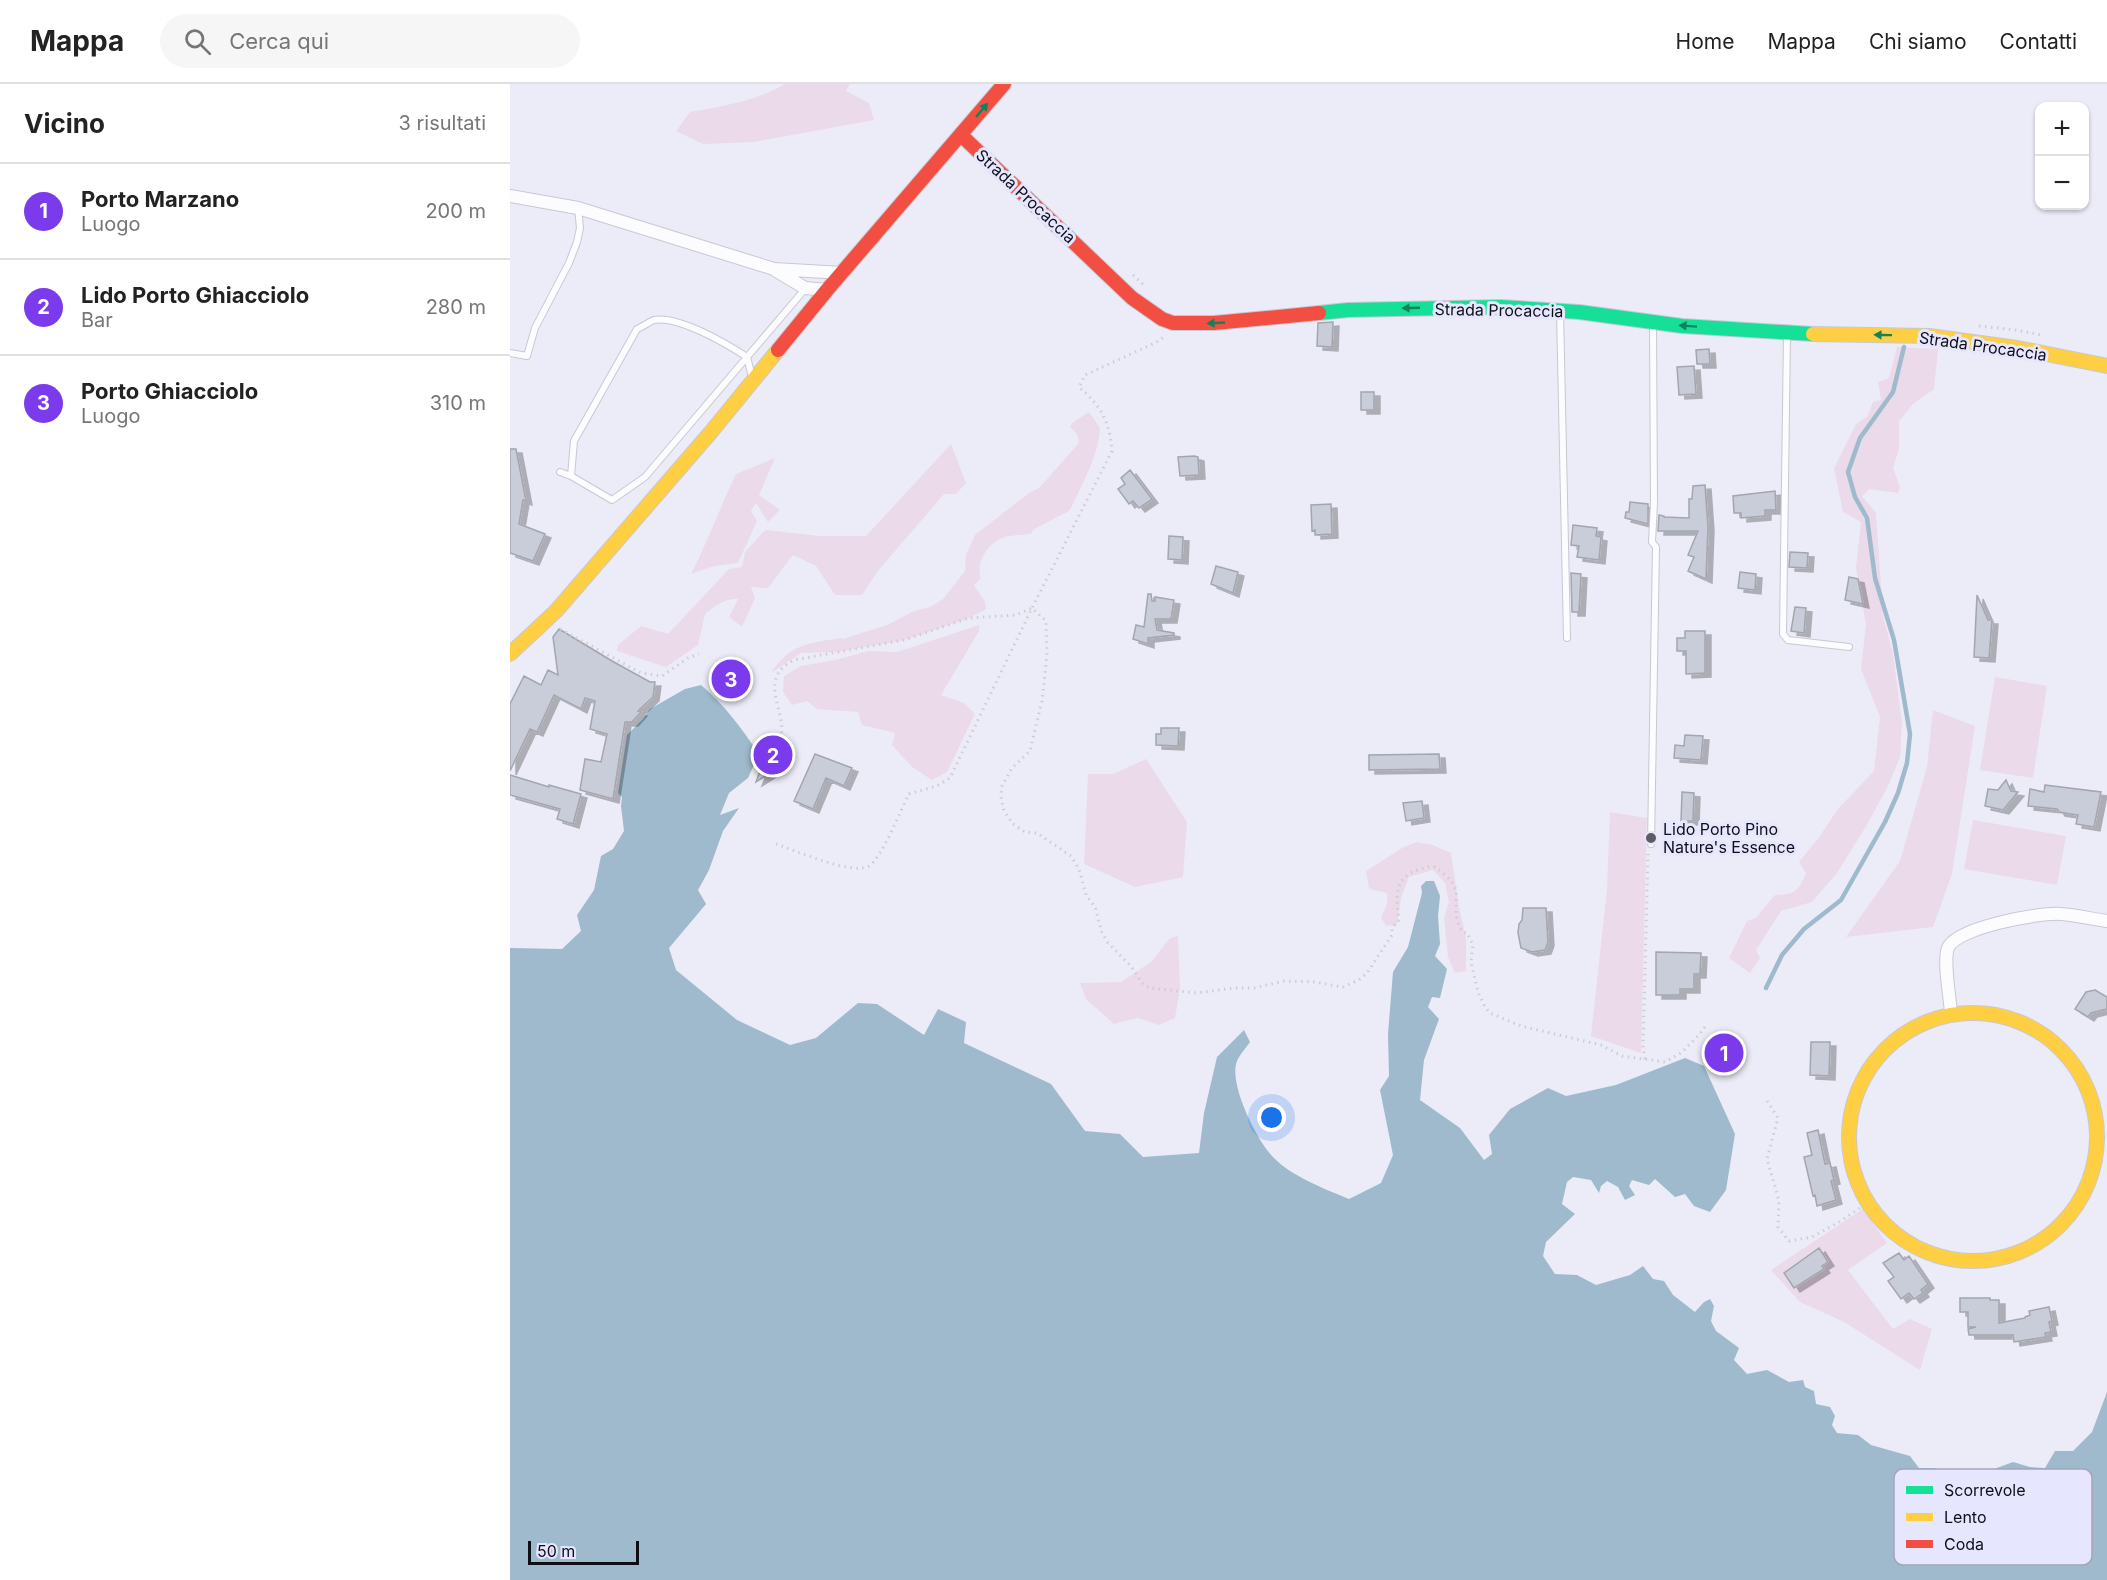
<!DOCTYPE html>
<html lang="it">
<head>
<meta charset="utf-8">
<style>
	:root { --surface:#fff; --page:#f6f6f6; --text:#222; --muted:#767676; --line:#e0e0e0; --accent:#7c3aed }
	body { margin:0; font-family:Inter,sans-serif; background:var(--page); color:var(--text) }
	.controls { position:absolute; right:18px; top:18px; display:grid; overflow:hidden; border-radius:12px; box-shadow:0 2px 4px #0004 }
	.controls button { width:54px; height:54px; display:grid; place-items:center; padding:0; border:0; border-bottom:2px solid var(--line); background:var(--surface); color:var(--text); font:30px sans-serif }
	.scale { position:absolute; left:18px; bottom:15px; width:111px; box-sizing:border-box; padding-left:6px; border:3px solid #0e0e16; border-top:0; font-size:16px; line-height:21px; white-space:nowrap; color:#0e0e16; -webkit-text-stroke:4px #e6e6fe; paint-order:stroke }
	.you { position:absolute; left:762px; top:1034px; width:21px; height:21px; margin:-15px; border:4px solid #fff; border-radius:50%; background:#1a73e8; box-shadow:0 0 0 9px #1a73e833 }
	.badge { display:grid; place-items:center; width:39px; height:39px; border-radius:50%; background:var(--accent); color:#fff; font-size:20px; font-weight:700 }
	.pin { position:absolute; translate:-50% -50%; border:3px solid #fff; box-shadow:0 2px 6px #0006 }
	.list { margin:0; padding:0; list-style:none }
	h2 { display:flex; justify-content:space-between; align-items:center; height:78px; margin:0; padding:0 24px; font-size:26px }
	h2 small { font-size:20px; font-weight:400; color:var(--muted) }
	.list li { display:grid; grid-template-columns:39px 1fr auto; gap:18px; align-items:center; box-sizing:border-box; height:96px; padding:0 24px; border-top:2px solid var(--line) }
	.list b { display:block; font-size:22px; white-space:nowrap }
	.list p { margin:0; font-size:20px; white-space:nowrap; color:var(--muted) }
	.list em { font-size:20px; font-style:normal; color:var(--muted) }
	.icon { flex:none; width:33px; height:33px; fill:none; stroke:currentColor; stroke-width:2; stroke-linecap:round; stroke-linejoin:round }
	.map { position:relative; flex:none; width:1597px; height:1496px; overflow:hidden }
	header { display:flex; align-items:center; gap:36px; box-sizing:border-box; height:84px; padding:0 30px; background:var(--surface); border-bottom:2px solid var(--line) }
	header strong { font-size:28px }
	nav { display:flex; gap:33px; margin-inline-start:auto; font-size:21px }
	.search { width:420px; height:54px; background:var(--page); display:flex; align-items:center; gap:15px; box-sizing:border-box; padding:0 21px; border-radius:33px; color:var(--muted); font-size:22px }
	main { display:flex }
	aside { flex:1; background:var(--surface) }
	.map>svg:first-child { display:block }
	.green { fill:#ebdaea }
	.water { fill:#9ebacc }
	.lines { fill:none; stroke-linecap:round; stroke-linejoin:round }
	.stream { stroke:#9ebacc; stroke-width:4.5 }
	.building { fill:#c9cdd9; stroke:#a3a6ae; stroke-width:1.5; filter:url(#shadow) }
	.lane-casing { stroke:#c8c8d2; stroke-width:8 }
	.street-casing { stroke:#c8c8d2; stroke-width:14 }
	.fast-casing { stroke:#c8c8d2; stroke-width:16 }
	.slow-casing { stroke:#c8c8d2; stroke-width:16 }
	.jam-casing { stroke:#c8c8d2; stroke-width:16 }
	.path { stroke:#cdcdd1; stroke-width:3; stroke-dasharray:1.5 4.5; stroke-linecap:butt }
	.lane { stroke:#fcfcfe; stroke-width:6 }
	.street { stroke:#fcfcfe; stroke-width:12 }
	.fast { stroke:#16e098; stroke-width:14 }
	.slow { stroke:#ffcf43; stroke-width:14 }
	.jam { stroke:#f24e42; stroke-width:14 }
	.oneway { fill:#12825e }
	.poi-dot { fill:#5c5c65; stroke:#e6e6fe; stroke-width:2 }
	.labels { text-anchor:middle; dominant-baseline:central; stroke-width:6; stroke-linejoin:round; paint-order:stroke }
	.street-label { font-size:16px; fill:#0e0e16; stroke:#e6e6fe }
	.poi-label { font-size:16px; fill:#0e0e16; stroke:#e6e6fe; text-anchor:start }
	.key { fill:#e6e6fe; stroke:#a5a5b8; stroke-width:1.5 }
	.key-label { font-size:16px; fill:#0e0e16 }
</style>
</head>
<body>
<header>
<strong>Mappa</strong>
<div class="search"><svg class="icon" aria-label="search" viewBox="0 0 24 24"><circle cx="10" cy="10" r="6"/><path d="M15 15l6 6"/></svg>Cerca qui</div>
<nav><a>Home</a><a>Mappa</a><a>Chi siamo</a><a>Contatti</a></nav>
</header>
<main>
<aside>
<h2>Vicino<small>3 risultati</small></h2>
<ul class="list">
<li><span class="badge">1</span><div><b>Porto Marzano</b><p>Luogo</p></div><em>200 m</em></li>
<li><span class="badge">2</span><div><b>Lido Porto Ghiacciolo</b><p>Bar</p></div><em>280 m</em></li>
<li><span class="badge">3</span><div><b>Porto Ghiacciolo</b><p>Luogo</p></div><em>310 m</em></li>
</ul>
</aside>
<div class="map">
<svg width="1597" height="1496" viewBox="0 0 1597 1496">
	<defs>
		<filter id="shadow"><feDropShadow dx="6" dy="4" stdDeviation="0" flood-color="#0004"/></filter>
	</defs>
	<rect width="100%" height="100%" fill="#ececf8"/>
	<path class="green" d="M 274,0 L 340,0 L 336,7 L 359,19 L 364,36 L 244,58 L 193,60 L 166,47 L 180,28 C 205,24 254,15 274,0 Z
		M 1387,263 L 1428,265 L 1424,305 L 1403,320 L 1389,337 L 1389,365 L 1383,384 L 1390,403 L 1388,409 L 1359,405 L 1352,412 L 1366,429 L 1373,532 L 1383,570 L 1392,638 L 1390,673 L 1378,702 L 1358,739 L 1327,789 L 1302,818 L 1271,827 L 1246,866 L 1250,874 L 1240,889 L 1219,874 L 1237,837 L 1246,834 L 1265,811 C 1285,811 1289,806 1296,789 L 1289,778 L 1310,752 L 1327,726 L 1364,687 L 1370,633 L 1351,585 L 1356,540 L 1346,484 L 1351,438 L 1333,428 L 1324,384 L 1346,340 L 1357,333 L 1363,318 L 1371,316 L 1368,298 L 1379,294 Z
		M 579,328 L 590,344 C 588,373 574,396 562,422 L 559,427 L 524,445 L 521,450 C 512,451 500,451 492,454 C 478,459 465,480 471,494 L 464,501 L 475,518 L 476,525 L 459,534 L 394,556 L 326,568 L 291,569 L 261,589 C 279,560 300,559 331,554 L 333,555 L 377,541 L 404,527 L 420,523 L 433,515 L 455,487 L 456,471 L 465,451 L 519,409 L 529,404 L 569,359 L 567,350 L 560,343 L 562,339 Z
		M 441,360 L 456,399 L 446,410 L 434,410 L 367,488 L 352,511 L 325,511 L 306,482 L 283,471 L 258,504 L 241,503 L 245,514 L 232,543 L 219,533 L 228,515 C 215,514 205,522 195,530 L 188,561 L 156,583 L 107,567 L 108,561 L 131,542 L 158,550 L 219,485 L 232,483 L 235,468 L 255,446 L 310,452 L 356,452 Z
		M 265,374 L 249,411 L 270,426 L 258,438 L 246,419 L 241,427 L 247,437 L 228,479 L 204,482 L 181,490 C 198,457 210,423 226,390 Z
		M 469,541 L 469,547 L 431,611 L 454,619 L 465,630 L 437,688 L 422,696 L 402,683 L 382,661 L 385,649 L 352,641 L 348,628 L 307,625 L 297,617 L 282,621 L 273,608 L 274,592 L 291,582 L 325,576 L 358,567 L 387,568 Z
		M 1485,593 L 1537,602 L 1523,694 L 1470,686 Z
		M 1423,626 L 1465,642 L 1442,790 L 1423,843 L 1336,853 L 1390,777 L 1417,683 Z
		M 636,675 L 677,738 L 673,793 L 625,803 L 574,780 L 578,690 L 603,690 Z
		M 1100,728 L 1137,734 L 1131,969 L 1081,952 L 1097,805 Z
		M 1463,736 L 1556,752 L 1547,801 L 1454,785 Z
		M 906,758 L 923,761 L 941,769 L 949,823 L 956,854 L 956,887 L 945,889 L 938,873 L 934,833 L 939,818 L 935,799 L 923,786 L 899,793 L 891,814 L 887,841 L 876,842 L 871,834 L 877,820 L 877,809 L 859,805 L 856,787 L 892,764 Z
		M 668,852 L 670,905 L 665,934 L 649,941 L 627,934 L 604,940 L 576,915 L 570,899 L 611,898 L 641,878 L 660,854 Z
		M 1353,1125 L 1377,1159 L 1338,1186 L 1383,1245 L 1400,1235 L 1422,1245 L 1410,1286 L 1334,1238 L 1290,1218 L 1261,1186 Z"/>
	<path class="water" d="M 191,601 C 215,621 232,645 249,670 L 238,694 L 219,709 L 210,731 L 229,724 L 213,747 L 199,786 L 188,806 L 196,820 L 159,864 L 166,886 L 227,936 L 280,961 L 306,954 L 348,919 L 367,920 L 414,951 L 428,925 L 456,938 L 454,959 L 541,1000 L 575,1047 L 610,1050 L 633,1073 L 689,1069 L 694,1029 L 707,973 L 734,946 L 740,958 C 736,964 730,970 727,977 C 718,999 747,1057 763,1073 C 779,1091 817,1106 839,1115 L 871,1099 L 883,1071 L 870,1006 L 879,992 L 878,950 L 883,888 L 898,863 L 912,809 L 911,802 L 916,797 L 924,797 L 930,812 L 928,832 L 930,860 L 925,872 L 937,885 L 930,914 L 922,913 L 918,923 L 929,935 L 914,976 L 910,1016 L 950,1044 L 974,1076 L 982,1070 L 979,1051 L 1000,1025 L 1038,1004 L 1056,1012 L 1106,1001 L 1175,974 L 1194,982 L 1225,1050 L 1216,1106 L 1200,1128 L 1184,1122 L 1175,1110 L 1165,1113 L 1145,1095 L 1139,1101 L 1122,1096 L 1119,1102 L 1125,1111 L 1115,1116 L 1108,1103 L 1097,1097 L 1091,1102 L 1089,1109 L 1081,1096 L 1063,1093 L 1057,1098 L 1052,1120 L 1065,1130 L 1036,1158 L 1033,1172 L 1045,1190 L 1067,1191 L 1086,1201 L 1120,1191 L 1133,1182 L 1143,1195 L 1154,1197 L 1163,1211 L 1185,1228 L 1194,1218 L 1200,1215 L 1204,1222 L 1201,1237 L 1206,1247 L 1229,1264 L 1224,1276 L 1237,1290 L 1257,1286 L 1279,1298 L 1293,1296 L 1295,1303 L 1304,1307 L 1306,1320 L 1320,1323 L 1325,1332 L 1322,1341 L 1327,1349 L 1348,1351 L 1361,1361 L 1400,1372 L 1409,1384 L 1425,1384 L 1433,1394 L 1443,1386 L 1459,1391 L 1476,1388 L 1503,1378 L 1520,1383 L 1535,1384 L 1545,1367 L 1563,1367 L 1582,1348 L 1597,1308 L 1597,1496 L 0,1496 L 0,864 L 52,865 L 71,847 L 67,831 L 84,806 L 91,772 L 103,765 L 114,747 L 111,722 L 112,713 L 108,709 L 117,651 L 133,635 L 140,625 L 175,605 Z"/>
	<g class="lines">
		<path class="stream" d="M 1256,904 L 1272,871 L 1294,845 L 1331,816 L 1375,738 L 1388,709 L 1397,679 L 1400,650 L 1384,556 L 1365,494 L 1357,434 L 1345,413 L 1338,388 L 1350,354 L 1383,308 L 1394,263"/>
	</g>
	<path class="building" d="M 823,238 L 822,263 L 807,262 L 808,239 Z
		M 1199,265 L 1200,280 L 1187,280 L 1186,266 Z
		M 1184,282 L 1186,310 L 1169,311 L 1167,283 Z
		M 851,308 L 864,308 L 864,326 L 851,326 Z
		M 0,365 L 6,365 L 16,417 L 13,416 L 9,440 L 35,450 L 23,477 L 0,469 Z
		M 684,372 L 688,373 L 689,391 L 670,392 L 668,373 Z
		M 620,386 L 642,415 L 629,424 L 623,417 L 619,420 L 608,405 L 615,400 L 611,394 Z
		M 1195,401 L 1198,443 L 1196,495 L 1178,487 L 1184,473 L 1178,471 L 1188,447 L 1148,447 L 1149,431 L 1154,432 L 1154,433 L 1179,434 L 1179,415 L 1182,415 L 1183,402 Z
		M 1265,407 L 1266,426 L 1255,426 L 1255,432 L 1231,434 L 1231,429 L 1224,429 L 1223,412 Z
		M 1120,418 L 1138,420 L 1138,440 L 1115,434 L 1116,428 L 1119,428 Z
		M 821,420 L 822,450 L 805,451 L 805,446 L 802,447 L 801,421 Z
		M 1063,441 L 1087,444 L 1086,452 L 1091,453 L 1089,476 L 1067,473 L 1069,462 L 1061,461 Z
		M 659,452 L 673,453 L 672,476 L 658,475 Z
		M 1280,468 L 1298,469 L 1297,484 L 1279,483 Z
		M 706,482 L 728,488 L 723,509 L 701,500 Z
		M 1230,488 L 1246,490 L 1245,506 L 1228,504 Z
		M 1061,489 L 1071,490 L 1069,528 L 1062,528 Z
		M 1339,493 L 1348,495 L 1353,520 L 1335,516 Z
		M 638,510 L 641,510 L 642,517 L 645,517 L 645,513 L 664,516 L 661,535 L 645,535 L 647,546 L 664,549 L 664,551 L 638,554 L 638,560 L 623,555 L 626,541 L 634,543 Z
		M 1467,511 L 1478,536 L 1482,536 L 1479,574 L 1464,573 Z
		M 1285,523 L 1296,524 L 1294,549 L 1281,547 Z
		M 49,545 L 102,577 L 140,598 L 145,598 L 143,613 L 128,627 L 131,628 L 122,638 L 115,638 L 103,715 L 70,706 L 75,675 L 91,678 L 97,650 L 80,645 L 85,617 L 75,614 L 71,625 L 44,611 L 27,648 L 20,645 L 0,687 L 0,620 L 14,592 L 31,601 L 38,586 L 48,591 L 43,553 Z
		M 1175,547 L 1195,547 L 1195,589 L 1176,590 L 1176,567 L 1167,567 L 1167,554 L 1175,554 Z
		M 651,644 L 669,644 L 668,662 L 646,661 L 646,650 L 651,650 Z
		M 1175,651 L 1193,652 L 1191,676 L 1164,674 L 1165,661 L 1174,662 Z
		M 305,670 L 342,684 L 334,702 L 316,694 L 303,725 L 284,717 Z
		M 929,670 L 930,685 L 859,686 L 859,671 Z
		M 255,674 L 271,682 L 246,698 Z
		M 0,691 L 39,703 L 39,701 L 71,710 L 63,740 L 47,735 L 50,725 L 0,711 Z
		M 1496,696 L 1501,707 L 1508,708 L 1493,726 L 1475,722 L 1478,705 L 1488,706 Z
		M 1535,701 L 1591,708 L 1584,743 L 1566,740 L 1568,731 L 1549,728 L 1547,725 L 1518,722 L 1520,705 L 1534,708 Z
		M 1172,708 L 1184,709 L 1183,737 L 1171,737 Z
		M 912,717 L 914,734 L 896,737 L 893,719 Z
		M 1013,824 L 1036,824 L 1038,858 L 1035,866 L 1022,868 L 1011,864 L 1008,849 L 1009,840 L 1012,836 Z
		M 1146,868 L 1191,869 L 1190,890 L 1184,890 L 1184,905 L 1170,905 L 1170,911 L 1146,911 Z
		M 1585,906 L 1597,913 L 1597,925 L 1581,929 L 1578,933 L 1565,925 L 1576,908 Z
		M 1301,958 L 1320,958 L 1319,992 L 1300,991 Z
		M 1308,1046 L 1315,1080 L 1320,1079 L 1324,1096 L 1321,1097 L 1326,1116 L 1307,1122 L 1305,1111 L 1303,1112 L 1294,1073 L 1302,1071 L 1297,1049 Z
		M 1309,1164 L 1318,1178 L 1312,1182 L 1314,1185 L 1284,1204 L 1274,1189 Z
		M 1389,1169 L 1394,1176 L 1399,1172 L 1418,1200 L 1411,1206 L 1413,1209 L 1404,1215 L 1399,1209 L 1391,1215 L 1378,1197 L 1384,1193 L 1373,1179 Z
		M 1450,1214 L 1480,1214 L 1480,1216 L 1489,1216 L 1489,1239 L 1515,1234 L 1515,1233 L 1520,1231 L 1519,1227 L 1539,1223 L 1542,1237 L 1539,1238 L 1541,1248 L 1535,1249 L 1536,1253 L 1504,1258 L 1503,1251 L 1459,1251 L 1458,1245 L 1466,1243 L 1458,1243 L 1458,1228 L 1450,1228 Z"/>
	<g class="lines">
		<defs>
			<path id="lane" d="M 1050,227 L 1057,554
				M 1277,249 L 1273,550 L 1278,556 L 1339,563
				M 0,269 L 17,272 L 25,244 L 59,179 L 67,158 L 70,144 L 68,124
				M 50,388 L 61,392 L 102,416 L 135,393 L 295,205
				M 61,392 L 64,357 L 127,245 C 132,243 139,238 144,236 C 168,231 217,260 237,273 L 242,293
				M 1141,760 L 1146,463 L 1142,458 L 1144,419 L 1143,238"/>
			<path id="street" d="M 0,112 L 68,124 L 264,185 L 333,189
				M 265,186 L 295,204 L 317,206
				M 1441,929 C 1440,914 1433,877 1438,864 C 1445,844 1530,828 1551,830 C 1566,831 1582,835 1597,837"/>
			<path id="fast" d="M 809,229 L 838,226 L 991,223 L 1069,228 L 1172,242 L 1303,250"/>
			<path id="slow" d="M 1303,250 L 1419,252 L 1507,264 L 1597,282
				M 0,570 L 46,527 L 201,348 L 268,266
				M1339 1053a124 124 0 1 1 248 0a124 124 0 1 1-248 0Z"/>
			<path id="jam" d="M 451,51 L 622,214 L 652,235 L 663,239 L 704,239 L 809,229
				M 268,266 L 317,206 L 494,0"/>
		</defs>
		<use href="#lane" class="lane-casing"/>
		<use href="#street" class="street-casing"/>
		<use href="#fast" class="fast-casing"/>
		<use href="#slow" class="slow-casing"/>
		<use href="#jam" class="jam-casing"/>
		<path class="path" d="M 623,191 L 636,203
			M 1469,242 L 1506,246 L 1531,251
			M 50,545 L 131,589 L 152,592 L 178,574 L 189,570
			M 263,671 C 265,666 270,659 271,654 C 277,626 246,595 284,576 L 394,556 L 459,534 L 506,531 L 522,524 L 536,537 L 537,570 L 532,617 L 520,667 L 502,684 L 492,702 L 491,713 L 494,727 L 503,740 L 515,748 L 527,749 L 561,772 L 569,785 L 576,811 L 585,823 L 592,849 L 598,859 L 621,882 L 633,900 L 640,904 L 687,909 L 723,904 L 744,904 L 774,897 L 804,898 L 833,903 L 849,896 L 857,889 L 882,851 L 882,844 L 889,836 C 884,801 887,789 923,782 C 964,809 935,815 952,848 L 957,849 L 963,861 L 961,878 L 968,908 L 975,923 L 980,929 L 1011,942 L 1091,961 L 1112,972 L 1155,978 L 1171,969 L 1189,951 L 1197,940
			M 266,760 C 284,766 343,792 359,782 C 372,774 391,725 399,710 L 427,702 L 440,694 L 522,524 L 602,367 C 600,338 591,322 569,303 L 575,291 L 645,259 L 654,253
			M 1135,975 L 1133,963 L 1138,770
			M 1257,1017 L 1268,1034 L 1257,1075 L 1269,1117 L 1268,1143 L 1279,1157 L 1302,1153 L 1331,1137 L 1360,1117"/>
		<use href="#lane" class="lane"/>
		<use href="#street" class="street"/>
		<use href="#fast" class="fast"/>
		<use href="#slow" class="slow"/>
		<use href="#jam" class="jam"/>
	</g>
	<defs><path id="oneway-solid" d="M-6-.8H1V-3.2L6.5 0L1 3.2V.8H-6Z" transform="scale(1.5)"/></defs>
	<g class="oneway">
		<use href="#oneway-solid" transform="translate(472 26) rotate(-50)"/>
		<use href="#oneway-solid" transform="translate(901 224) rotate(178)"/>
		<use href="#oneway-solid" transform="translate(706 239) rotate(177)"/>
		<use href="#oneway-solid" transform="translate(1178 242) rotate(-176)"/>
		<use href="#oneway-solid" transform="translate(1373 251) rotate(-179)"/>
	</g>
	<circle class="poi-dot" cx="1141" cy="754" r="6"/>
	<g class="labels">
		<g class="street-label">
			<text transform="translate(516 112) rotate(43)">Strada Procaccia</text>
			<text transform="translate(989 226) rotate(1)">Strada Procaccia</text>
			<text transform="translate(1473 262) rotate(8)">Strada Procaccia</text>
		</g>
		<g class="poi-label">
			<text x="1153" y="745">Lido Porto Pino<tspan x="1153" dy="18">Nature's Essence</tspan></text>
		</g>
	</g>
	<rect x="1384" y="1385" width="198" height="96" rx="9" class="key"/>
	<rect x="1396" y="1402" width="27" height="8" fill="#16e098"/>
	<rect x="1396" y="1429" width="27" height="8" fill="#ffcf43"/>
	<rect x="1396" y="1456" width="27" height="8" fill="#f24e42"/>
	<g class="key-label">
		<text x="1434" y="1412">Scorrevole</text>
		<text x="1434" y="1439">Lento</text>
		<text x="1434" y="1466">Coda</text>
	</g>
</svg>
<div class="controls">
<button>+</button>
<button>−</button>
</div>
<div class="scale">50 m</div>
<div class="you"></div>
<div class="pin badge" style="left:1214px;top:969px">1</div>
<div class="pin badge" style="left:263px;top:671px">2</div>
<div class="pin badge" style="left:221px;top:595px">3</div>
</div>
</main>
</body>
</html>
